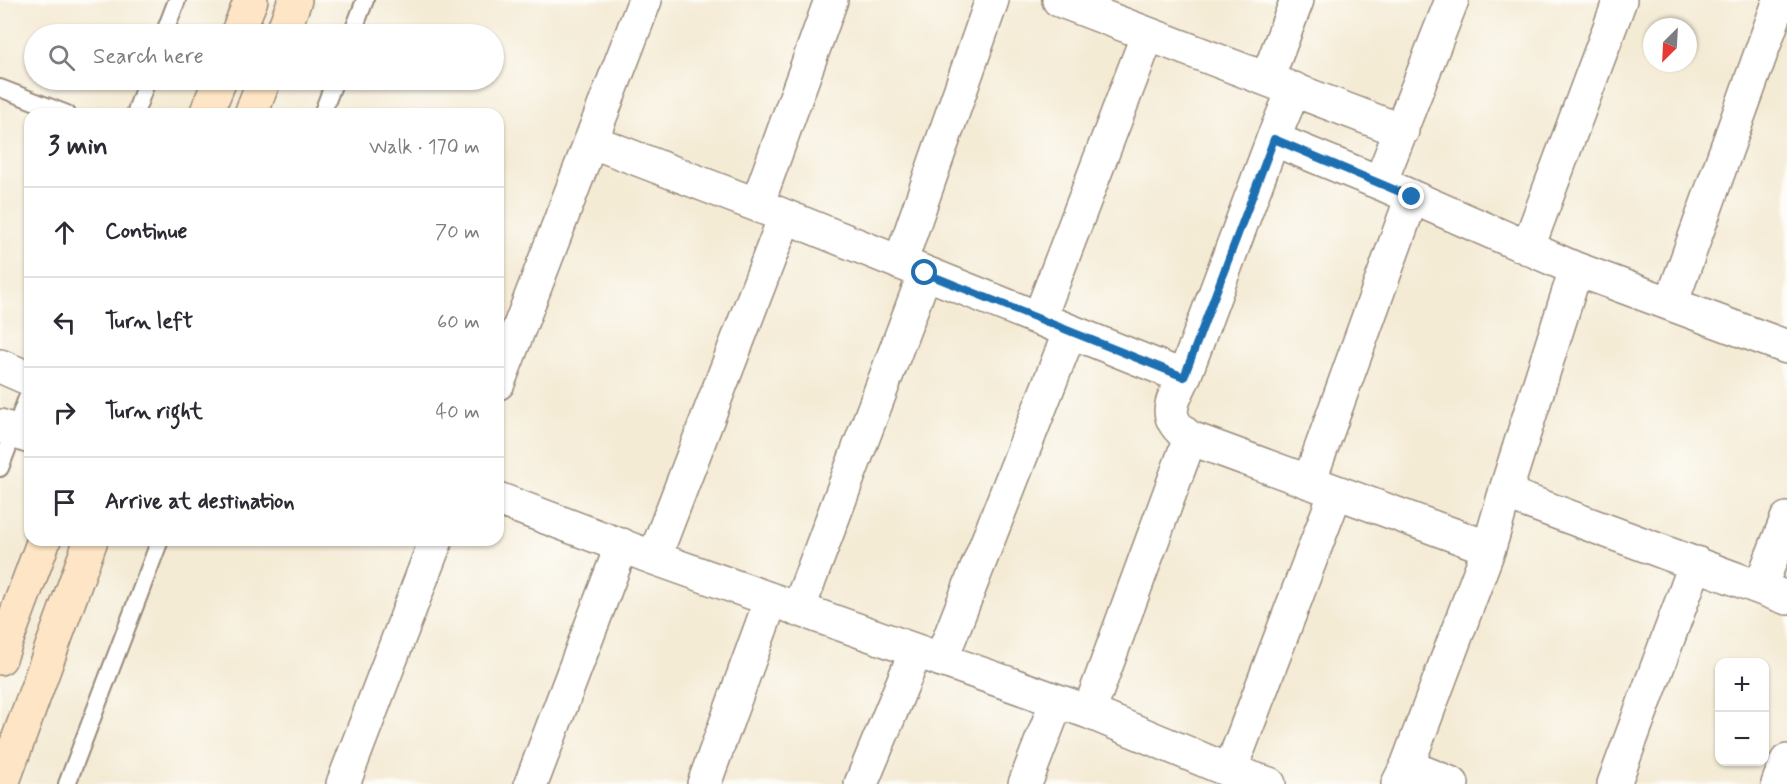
<!DOCTYPE html>
<html lang="en">
<head>
<meta charset="utf-8">
<style>
	:root { --surface:#fff; --page:#f7f7f7; --text:#2b2b33; --muted:#7c7c81; --line:#e1e1e2 }
	body { margin:0; font-family:Mynerve,sans-serif; background:var(--page); color:var(--text) }
	.controls { position:absolute; right:18px; bottom:18px; display:grid; overflow:hidden; border-radius:12px; box-shadow:0 2px 4px #0004 }
	.controls button { width:54px; height:54px; display:grid; place-items:center; padding:0; border:0; border-bottom:2px solid var(--line); background:var(--surface); color:var(--text); font:30px sans-serif }
	.compass { position:absolute; left:1643px; top:18px; width:54px; height:54px; border-radius:50%; background:var(--surface); box-shadow:0 2px 4px #0004; rotate:204deg }
	.stop { position:absolute; width:18px; height:18px; margin:-14px; border:4px solid #1f6fb2; border-radius:50%; background:#fff }
	.stop.end { background:#1f6fb2; border-color:#fff; box-shadow:0 2px 6px #0008 }
	.list { margin:0; padding:0; list-style:none }
	h2 { display:flex; justify-content:space-between; align-items:center; height:78px; margin:0; padding:0 24px; font-size:26px }
	h2 small { font-size:20px; font-weight:400; color:var(--muted) }
	.list li { display:grid; grid-template-columns:39px 1fr auto; gap:18px; align-items:center; box-sizing:border-box; height:90px; padding:0 24px; border-top:2px solid var(--line) }
	.list b { display:block; font-size:22px; white-space:nowrap }
	.list em { font-size:20px; font-style:normal; color:var(--muted) }
	.icon { flex:none; width:33px; height:33px; fill:none; stroke:currentColor; stroke-width:2; stroke-linecap:round; stroke-linejoin:round }
	.map { position:relative; flex:none; width:1787px; height:784px; overflow:hidden }
	.search { position:absolute; background:var(--surface); box-shadow:0 2px 4px #0004; left:24px; top:24px; width:480px; height:66px; display:flex; align-items:center; gap:15px; box-sizing:border-box; padding:0 21px; border-radius:33px; color:var(--muted); font-size:22px }
	.panel { position:absolute; background:var(--surface); box-shadow:0 2px 4px #0004; left:24px; top:108px; width:480px; height:438px; border-radius:18px }
	.map>svg:first-child { display:block }
	.lines { fill:none; stroke-linecap:round; stroke-linejoin:round }
	.service-casing { stroke:#988a7a; stroke-width:20 }
	.minor-casing { stroke:#988a7a; stroke-width:36 }
	.tertiary-casing { stroke:#988a7a; stroke-width:36 }
	.secondary-casing { stroke:#988a7a; stroke-width:36 }
	.service { stroke:#fff; stroke-width:16 }
	.minor { stroke:#fff; stroke-width:33 }
	.tertiary { stroke:#fff; stroke-width:33 }
	.secondary { stroke:#fde5c5; stroke-width:33 }
	.route { stroke:#1f6fb2; stroke-width:8 }
</style>
</head>
<body>
<div class="map">
<svg width="1787" height="784" viewBox="0 0 1787 784">
	<rect width="100%" height="100%" fill="#fdfcf7"/>
	<filter id="ink" filterUnits="userSpaceOnUse"><feTurbulence type="fractalNoise" baseFrequency=".0167" numOctaves="2"/><feDisplacementMap in="SourceGraphic" scale="12" xChannelSelector="R" yChannelSelector="G"/><feConvolveMatrix kernelMatrix="1 2 1 2 8 2 1 2 1" color-interpolation-filters="sRGB"/></filter>
	<filter id="wash" filterUnits="userSpaceOnUse"><feTurbulence type="fractalNoise" baseFrequency=".008" numOctaves="4" result="noise"/><feDisplacementMap in="SourceGraphic" scale="24" xChannelSelector="R" yChannelSelector="G"/><feGaussianBlur stdDeviation="1.35" result="paint"/><feColorMatrix in="noise" values="0 0 0 0 0 0 0 0 0 0 0 0 0 0 0 0 0 1.4 0 .05"/><feComposite in="paint" operator="in"/></filter>
	<g filter="url(#wash)">
		<rect width="100%" height="100%" fill="#f4ebd5"/>
	</g>
	<g filter="url(#ink)">
		<g class="lines">
			<defs>
				<path id="service" d="M 164,34 L 177,0
					M 352,34 L 365,0
					M 0,88 L 67,114
					M 135,114 L 147,80
					M 322,114 L 335,80
					M 0,468 L 30,390
					M 67,784 L 160,540"/>
				<path id="minor" d="M 1059,0 L 1402,131
					M 1267,79 L 1297,0
					M 1294,89 L 1273,139 L 1184,377 C 1171,404 1161,417 1190,438 L 1489,548
					M 1273,139 L 1380,183 L 1576,269 L 1787,347
					M 591,141 L 757,205 L 1184,377
					M 1380,183 L 1452,0
					M 757,205 L 831,0
					M 1528,247 L 1620,0
					M 900,263 L 992,0
					M 1671,304 L 1780,0
					M 1039,319 L 1148,34
					M 498,383 L 645,0
					M 1309,482 L 1412,197
					M 1505,493 L 1787,598
					M 498,499 L 654,558 L 1089,712 L 1230,771 L 1269,784
					M 654,558 L 785,217
					M 1760,587 L 1787,519
					M 798,610 L 925,273
					M 941,660 L 1070,331
					M 1089,712 L 1190,438
					M 1407,766 L 1452,784
					M 1230,771 L 1336,492
					M 343,784 L 436,540
					M 531,784 L 622,545
					M 704,784 L 771,600
					M 861,784 L 916,651
					M 1025,784 L 1057,701
					M 1398,784 L 1407,766 L 1489,548 L 1505,493 L 1576,269
					M 1614,784 L 1696,563
					M 1778,784 L 1787,761"/>
				<path id="tertiary" d="M 0,366 L 30,379
					M 0,426 L 30,437"/>
				<path id="secondary" d="M 237,34 L 251,0
					M 282,34 L 295,0
					M 206,114 L 220,80
					M 251,114 L 264,80
					M 0,658 L 44,540
					M 2,784 L 91,540"/>
			</defs>
			<use href="#service" class="service-casing"/>
			<use href="#minor" class="minor-casing"/>
			<use href="#tertiary" class="tertiary-casing"/>
			<use href="#secondary" class="secondary-casing"/>
			<use href="#service" class="service"/>
			<use href="#minor" class="minor"/>
			<use href="#tertiary" class="tertiary"/>
			<use href="#secondary" class="secondary"/>
		</g>
	</g>
	<g class="lines" filter="url(#ink)">
		<path class="route" d="M 925,273 L 1184,377 L 1274,139 L 1412,197"/>
	</g>
</svg>
<div class="controls">
<button>+</button>
<button>−</button>
</div>
<svg class="compass" viewBox="-18 -18 36 36"><path d="M0-13l5 13h-10z" fill="#e53935"/><path d="M0 13l5-13h-10z" fill="#7c7c81"/></svg>
<div class="stop" style="left:925px;top:273px"></div>
<div class="stop end" style="left:1412px;top:197px"></div>
<div class="search"><svg class="icon" aria-label="search" viewBox="0 0 24 24"><circle cx="10" cy="10" r="6"/><path d="M15 15l6 6"/></svg>Search here</div>
<section class="panel">
<h2>3 min<small>Walk · 170 m</small></h2>
<ul class="list">
<li><svg class="icon" aria-label="ahead" viewBox="0 0 24 24"><path d="M12 20V5M6 11l6-6 6 6"/></svg><div><b>Continue</b></div><em>70 m</em></li>
<li><svg class="icon" aria-label="left" viewBox="0 0 24 24"><path d="M17 20v-9H6M10 6l-5 5 5 5"/></svg><div><b>Turn left</b></div><em>60 m</em></li>
<li><svg class="icon" aria-label="right" viewBox="0 0 24 24"><path d="M7 20v-9h11M14 6l5 5-5 5"/></svg><div><b>Turn right</b></div><em>40 m</em></li>
<li><svg class="icon" aria-label="arrive" viewBox="0 0 24 24"><path d="M6 21V4h12l-3 4 3 4H6"/></svg><div><b>Arrive at destination</b></div></li>
</ul>
</section>
</div>
</body>
</html>
